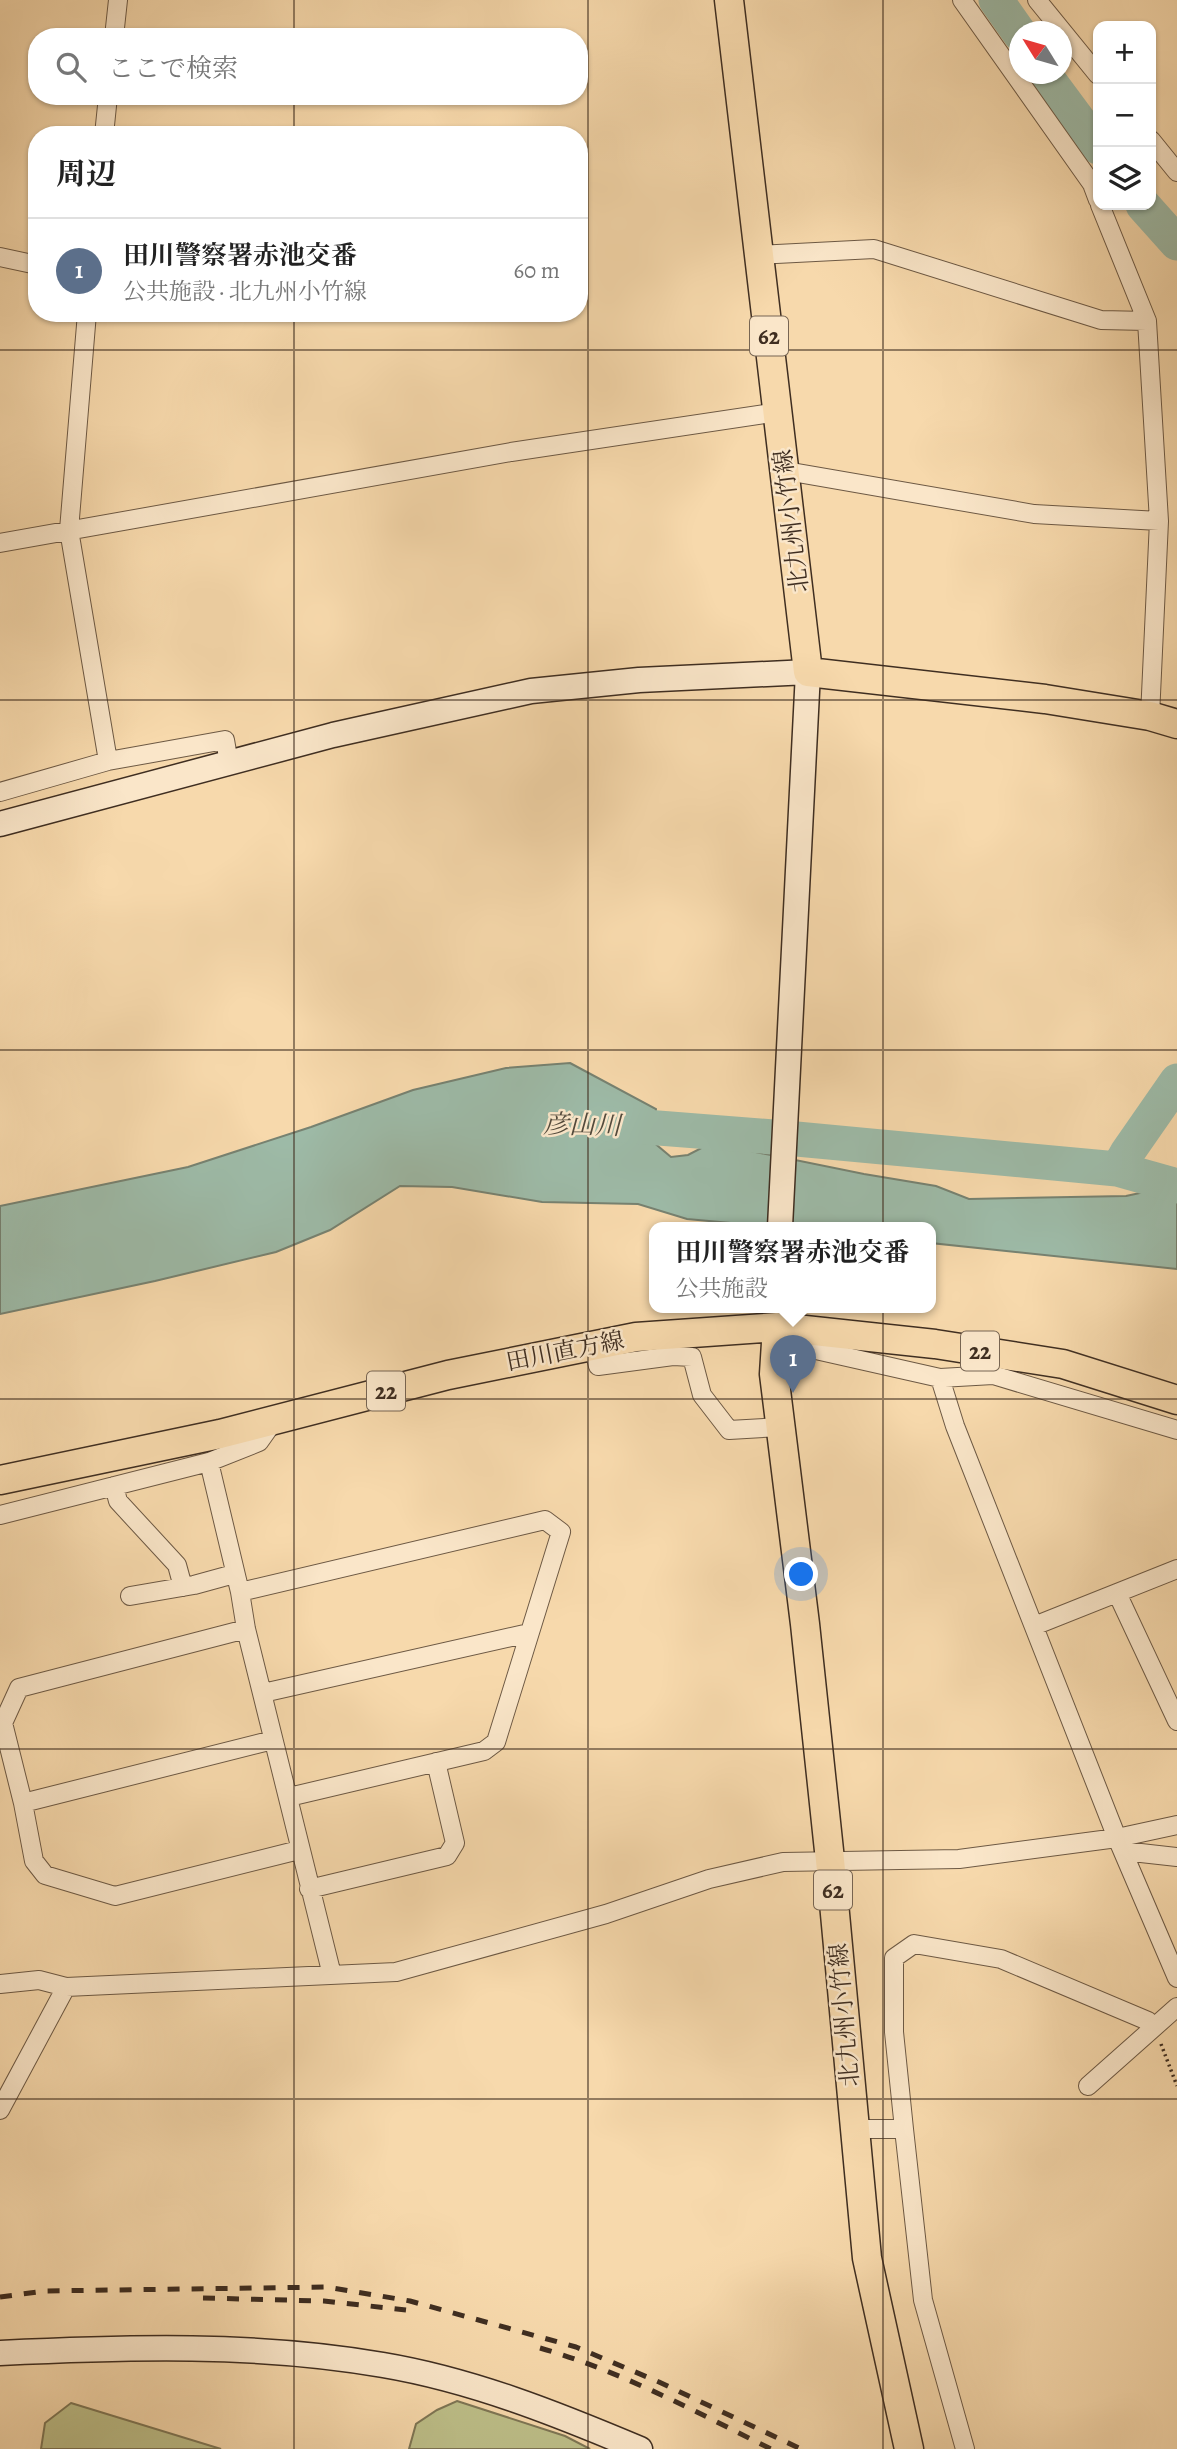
<!DOCTYPE html>
<html lang="ja">
<head>
<meta charset="utf-8">
<style>
	:root { --surface:#fff; --page:#f2f2f2; --text:#222; --muted:#767676; --line:#e0e0e0; --accent:#8f2418 }
	body { margin:0; font-family:Alegreya,"Noto Serif JP",serif; background:var(--page); color:var(--text) }
	.controls { position:absolute; right:21px; top:21px; display:grid; overflow:hidden; border-radius:14px; box-shadow:0 2px 5px #0004 }
	.controls button { width:63px; height:63px; display:grid; place-items:center; padding:0; border:0; border-bottom:2px solid var(--line); background:var(--surface); color:var(--text); font:35px sans-serif }
	.compass { position:absolute; left:1009px; top:21px; width:63px; height:63px; border-radius:50%; background:var(--surface); box-shadow:0 2px 5px #0004; rotate:307deg }
	.you { position:absolute; left:802px; top:1575px; width:24px; height:24px; margin:-18px; border:5px solid #fff; border-radius:50%; background:#1a73e8; box-shadow:0 0 0 10px #1a73e833 }
	.badge { display:grid; place-items:center; width:46px; height:46px; border-radius:50%; background:var(--accent); color:#fff; font-size:23px; font-weight:700 }
	.pin { position:absolute; translate:-50% -58px; filter:drop-shadow(0 2px 4px #0008) }
	.pin::after { content:''; position:absolute; top:37px; width:24px; height:21px; background:inherit; clip-path:polygon(0 0,100% 0,50% 100%) }
	.popup { position:absolute; left:649px; top:1222px; width:287px; height:91px; box-sizing:border-box; display:grid; place-content:center; border-radius:14px; background:var(--surface); filter:drop-shadow(0 2px 5px #0005); font-size:23px; white-space:nowrap; color:var(--muted) }
	.popup b { font-size:26px; color:var(--text) }
	.popup::after { content:''; position:absolute; left:50%; top:100%; margin-left:-14px; border:14px solid transparent; border-top-color:var(--surface) }
	.list { margin:0; padding:0; list-style:none }
	h2 { display:flex; justify-content:space-between; align-items:center; height:91px; margin:0; padding:0 28px; font-size:30px }
	h2 small { font-size:23px; font-weight:400; color:var(--muted) }
	.list li { display:grid; grid-template-columns:46px 1fr auto; gap:21px; align-items:center; box-sizing:border-box; height:105px; padding:0 28px; border-top:2px solid var(--line) }
	.list b { display:block; font-size:26px; white-space:nowrap }
	.list p { margin:0; font-size:23px; white-space:nowrap; color:var(--muted) }
	.list em { font-size:23px; font-style:normal; color:var(--muted) }
	.icon { flex:none; width:38px; height:38px; fill:none; stroke:currentColor; stroke-width:2; stroke-linecap:round; stroke-linejoin:round }
	.map { position:relative; flex:none; width:1177px; height:2449px; overflow:hidden }
	.search { position:absolute; background:var(--surface); box-shadow:0 2px 5px #0004; left:28px; top:28px; width:560px; height:77px; display:flex; align-items:center; gap:18px; box-sizing:border-box; padding:0 24px; border-radius:28px; color:var(--muted); font-size:26px }
	.panel { position:absolute; background:var(--surface); box-shadow:0 2px 5px #0004; left:28px; top:126px; width:560px; height:196px; border-radius:28px }
	.map>svg:first-child { display:block }
	.green { fill:#bdbf89; stroke:#7e7655; stroke-width:2 }
	.water { fill:#9dbaa7; stroke:#778271; stroke-width:2 }
	.lines { fill:none; stroke-linecap:round; stroke-linejoin:round }
	.river { stroke:#9dbaa7; stroke-width:35 }
	.street-casing { stroke:#6d5944; stroke-width:20 }
	.secondary-casing { stroke:#3f2e21; stroke-width:27 }
	.primary-casing { stroke:#3f2e21; stroke-width:31 }
	.path { stroke:#3f2e21; stroke-width:3.5; stroke-dasharray:2 3.5; stroke-linecap:butt }
	.street { stroke:#fae6c9; stroke-width:18 }
	.secondary { stroke:#fae6c9; stroke-width:24 }
	.primary { stroke:#f7d9ac; stroke-width:28 }
	.rail { stroke:#3f2e21; stroke-width:5; stroke-dasharray:12 12; stroke-linecap:butt }
	.grid { fill:none; stroke:#3f2e21; stroke-width:2; stroke-opacity:0.55 }
	.labels { text-anchor:middle; dominant-baseline:central; stroke-width:5; stroke-linejoin:round; paint-order:stroke }
	.shield { fill:#fae6c9; stroke:#776553; stroke-width:2 }
	.shield-label { font-size:23px; font-weight:bold; fill:#3f2e21 }
	.street-label { font-size:24px; fill:#3f2e21; stroke:#fae6c9 }
	.water-label { font-size:26px; font-style:italic; fill:#524a3c; stroke:#fae6c9 }
</style>
</head>
<body>
<div class="map">
<svg width="1177" height="2449" viewBox="0 0 1177 2449">
	<rect width="100%" height="100%" fill="#f7d9ac"/>
	<filter id="stains"><feTurbulence type="fractalNoise" baseFrequency=".00286" numOctaves="4"/><feColorMatrix values="0 0 0 0 .2 0 0 0 0 .09 0 0 0 0 .02 0 0 0 .5 -.17"/></filter>
	<radialGradient id="worn" r=".72"><stop offset=".6" stop-color="#630" stop-opacity="0"/><stop offset="1" stop-color="#630" stop-opacity=".3"/></radialGradient>
	<path class="green" d="M 457,2401 L 565,2436 L 590,2449 L 409,2449 L 416,2424 L 437,2410 Z
		M 71,2403 L 221,2449 L 41,2449 L 45,2423 Z"/>
	<path class="water" d="M 570,1063 L 656,1109 L 652,1141 L 671,1157 L 688,1155 L 711,1143 L 864,1174 L 936,1186 L 969,1199 L 1126,1196 L 1177,1185 L 1177,1269 L 931,1243 L 931,1227 L 776,1227 L 687,1219 L 638,1204 L 542,1202 L 452,1187 L 400,1186 L 330,1230 L 276,1252 L 155,1281 L 0,1314 L 0,1206 L 188,1167 L 311,1127 L 413,1090 L 506,1068 Z"/>
	<g class="lines">
		<path class="river" d="M 996,0 L 1020,34
			M 1044,74 L 1098,147
			M 1143,205 L 1177,243
			M 607,1124 L 786,1138 L 1117,1169 L 1177,1186
			M 1118,1169 L 1127,1153 L 1177,1081"/>
		<defs>
			<path id="street" d="M 962,0 L 1092,184 L 1098,200
				M 1037,0 L 1098,75
				M 114,37 L 118,0
				M 104,135 L 108,96
				M 1151,140 L 1177,172
				M 1100,205 L 1147,321 L 1159,521 L 1150,716
				M 759,255 L 874,249 L 1101,320 L 1147,321
				M 0,257 L 37,265
				M 786,471 L 1034,514 L 1159,521
				M 0,543 L 511,452 L 778,412
				M 108,761 L 225,740 L 229,763
				M 0,792 L 108,761 L 69,530 L 87,313
				M 783,1331 L 807,1348 L 940,1378 L 993,1375 L 1177,1430
				M 593,1346 L 598,1366 L 673,1356 L 692,1357 L 702,1395 L 729,1430 L 781,1427
				M 940,1378 L 955,1426 L 1117,1838 L 1177,1978
				M 209,1462 L 240,1592 L 246,1629 L 332,1975
				M 114,1486 L 118,1501 L 177,1565 L 183,1587
				M 0,1515 L 209,1462 L 259,1442 L 276,1418
				M 240,1592 L 545,1520 L 561,1532 L 496,1742 L 484,1751 L 289,1797
				M 1117,1593 L 1177,1721
				M 130,1596 L 194,1585 L 234,1574
				M 1034,1626 L 1177,1569
				M 246,1629 L 19,1688 L 3,1723 L 23,1803 L 34,1861 L 45,1875 L 115,1896 L 299,1850
				M 263,1693 L 529,1633
				M 23,1803 L 273,1740
				M 1123,1851 L 1177,1857
				M 309,1889 L 447,1856 L 455,1843 L 436,1762
				M 0,1984 L 39,1980 L 66,1987 L 396,1972 L 606,1914 L 709,1879 L 783,1862 L 959,1859 L 1117,1838 L 1177,1825
				M 1088,2086 L 1177,2007
				M 0,2110 L 66,1987
				M 854,2129 L 904,2129 L 923,2300 L 965,2449
				M 904,2129 L 894,2032 L 894,1958 L 914,1944 L 1001,1959 L 1148,2021 L 1153,2026"/>
			<path id="secondary" d="M 0,824 L 333,735 L 531,691 L 639,680 L 808,672 L 780,1227
				M 0,2353 C 127,2347 257,2343 383,2365 C 472,2380 557,2414 640,2449"/>
			<path id="primary" d="M 729,0 L 808,672 L 1045,699 L 1150,716 L 1177,724
				M 777,1327 L 774,1374 L 805,1624 L 830,1860 L 867,2258 L 909,2449
				M 0,1480 L 220,1434 L 448,1375 L 636,1337 L 777,1327 L 935,1344 L 1063,1364 L 1177,1400"/>
		</defs>
		<use href="#street" class="street-casing"/>
		<use href="#secondary" class="secondary-casing"/>
		<use href="#primary" class="primary-casing"/>
		<path class="path" d="M 1161,2044 L 1177,2086"/>
		<use href="#street" class="street"/>
		<use href="#secondary" class="secondary"/>
		<use href="#primary" class="primary"/>
		<path class="rail" d="M 0,2297 L 45,2291 L 327,2287 L 410,2301 L 576,2347 L 659,2382 L 801,2449
			M 203,2298 L 324,2301 L 406,2310
			M 540,2348 C 621,2371 696,2412 771,2449"/>
	</g>
	<path class="grid" d="M 294,0 L 294,37M 588,0 L 588,2449M 883,0 L 883,2449M 294,96 L 294,135M 294,313 L 294,2449M 0,350 L 1177,350M 0,700 L 1177,700M 0,1050 L 1177,1050M 0,1399 L 1177,1399M 0,1749 L 1177,1749M 0,2099 L 1177,2099"/>
	<g class="labels">
		<g class="shield">
			<rect x="750" y="316.5" width="38" height="39" rx="5"/>
			<rect x="961" y="1331.5" width="38" height="39" rx="5"/>
			<rect x="367" y="1371.5" width="38" height="39" rx="5"/>
			<rect x="814" y="1870.5" width="38" height="39" rx="5"/>
		</g>
		<g class="shield-label">
			<text x="769" y="336">62</text>
			<text x="980" y="1351">22</text>
			<text x="386" y="1391">22</text>
			<text x="833" y="1890">62</text>
		</g>
		<g class="street-label">
			<text transform="translate(791 521) rotate(-97)">北九州小竹線</text>
			<text transform="translate(565 1351) rotate(-11)">田川直方線</text>
			<text transform="translate(844 2015) rotate(-95)">北九州小竹線</text>
		</g>
		<g class="water-label">
			<text transform="translate(582 1125) rotate(1)">彦山川</text>
		</g>
	</g>
	<rect width="100%" height="100%" filter="url(#stains)"/>
	<rect width="100%" height="100%" fill="url(#worn)"/>
</svg>
<div class="controls">
<button>+</button>
<button>−</button>
<button><svg class="icon" aria-label="layers" viewBox="0 0 24 24"><path d="M12 4l9 5-9 5-9-5zM3 14l9 5 9-5"/></svg></button>
</div>
<svg class="compass" viewBox="-18 -18 36 36"><path d="M0-13l5 13h-10z" fill="#e53935"/><path d="M0 13l5-13h-10z" fill="#767676"/></svg>
<div class="you"></div>
<div class="pin badge" style="left:793px;top:1393px;background:#5c6f8a">1</div>
<div class="popup"><b>田川警察署赤池交番</b>公共施設</div>
<div class="search"><svg class="icon" aria-label="search" viewBox="0 0 24 24"><circle cx="10" cy="10" r="6"/><path d="M15 15l6 6"/></svg>ここで検索</div>
<section class="panel">
<h2>周辺<small></small></h2>
<ul class="list">
<li><span class="badge" style="background:#5c6f8a">1</span><div><b>田川警察署赤池交番</b><p>公共施設 · 北九州小竹線</p></div><em>60 m</em></li>
</ul>
</section>
</div>
</body>
</html>
